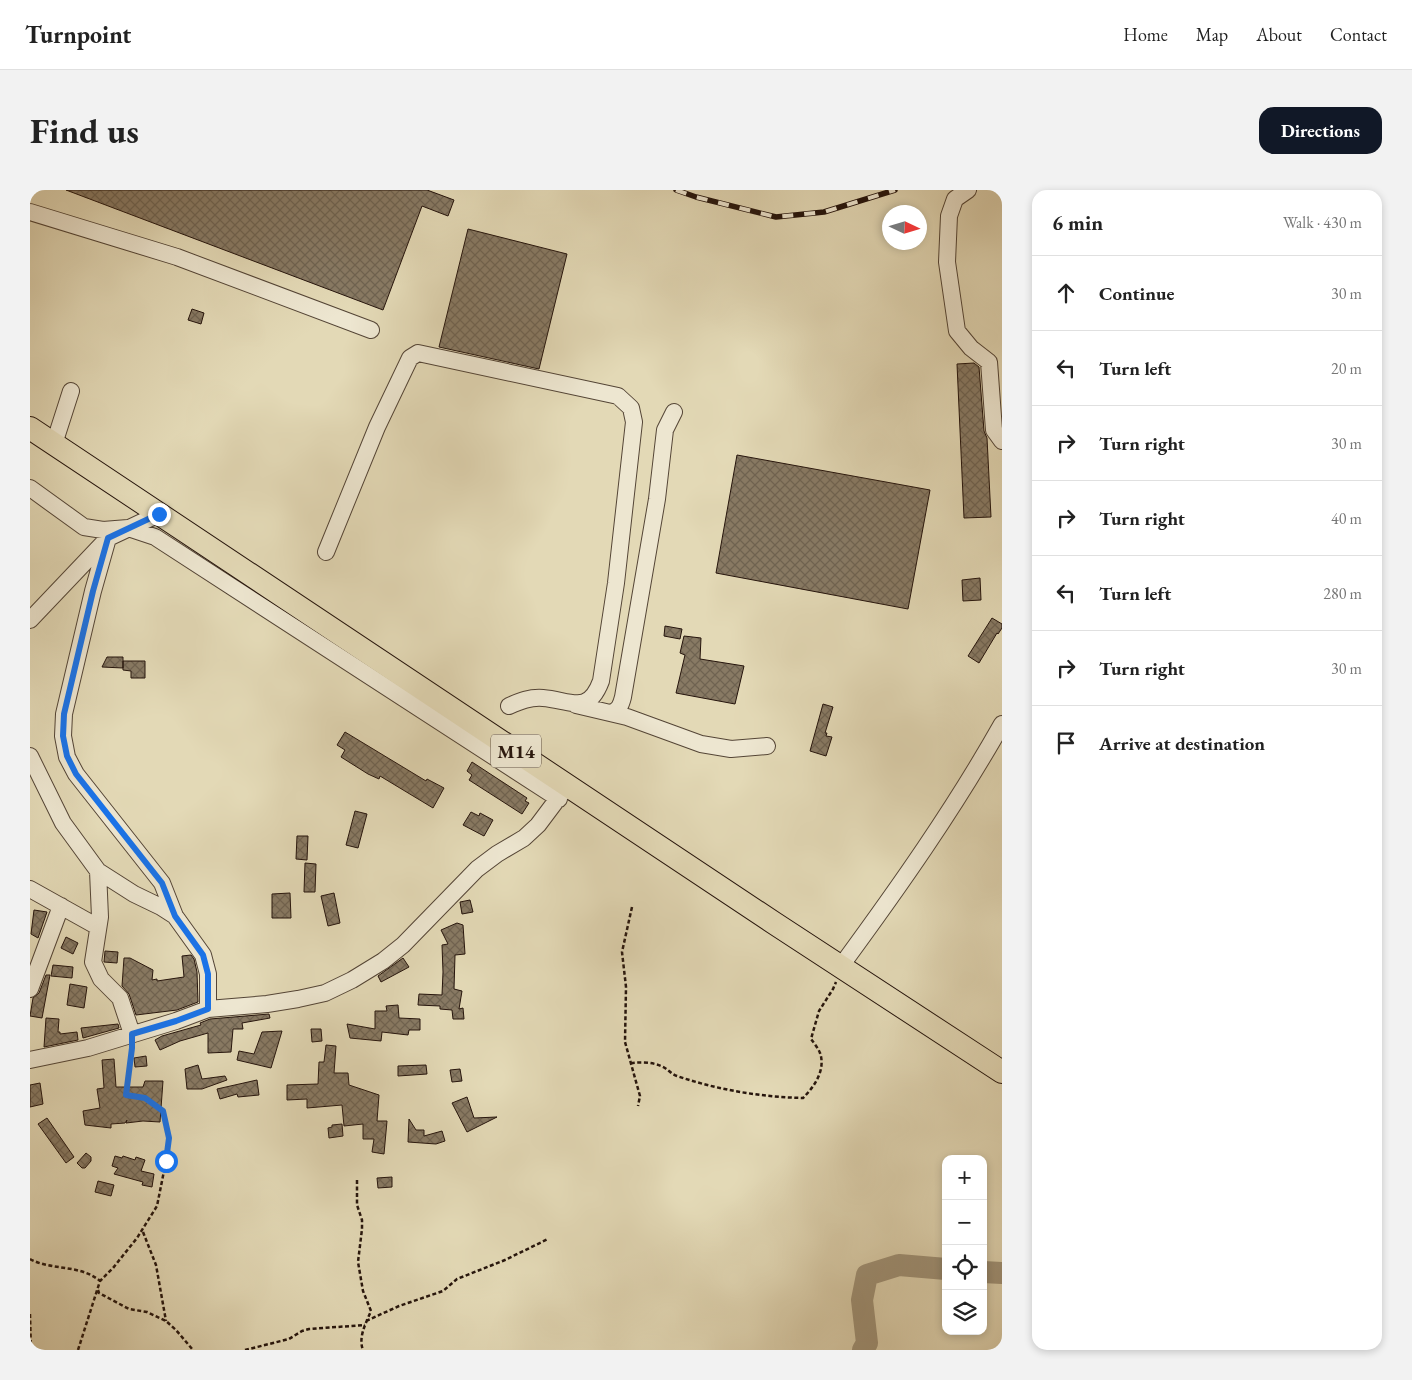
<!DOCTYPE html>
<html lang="en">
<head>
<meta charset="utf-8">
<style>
	:root { --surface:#fff; --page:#f2f2f2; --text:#222; --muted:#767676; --line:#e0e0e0; --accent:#111827 }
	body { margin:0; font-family:"EB Garamond",serif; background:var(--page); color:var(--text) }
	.controls { position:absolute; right:15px; bottom:15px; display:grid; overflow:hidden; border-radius:10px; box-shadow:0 2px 8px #0003 }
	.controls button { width:45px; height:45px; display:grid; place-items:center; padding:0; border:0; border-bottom:1px solid var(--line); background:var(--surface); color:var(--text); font:25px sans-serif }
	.compass { position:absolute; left:852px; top:15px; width:45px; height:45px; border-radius:50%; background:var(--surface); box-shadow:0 2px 8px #0003; rotate:94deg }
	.stop { position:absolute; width:15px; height:15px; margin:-11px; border:4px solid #1a73e8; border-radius:50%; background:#fff }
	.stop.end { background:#1a73e8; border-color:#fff; box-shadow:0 1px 5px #0008 }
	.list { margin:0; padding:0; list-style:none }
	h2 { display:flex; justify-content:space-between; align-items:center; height:65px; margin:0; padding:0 20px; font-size:21px }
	h2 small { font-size:16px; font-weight:400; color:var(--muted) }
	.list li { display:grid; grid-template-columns:32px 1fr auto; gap:15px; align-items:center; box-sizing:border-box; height:75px; padding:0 20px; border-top:1px solid var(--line) }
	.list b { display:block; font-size:19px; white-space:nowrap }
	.list em { font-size:16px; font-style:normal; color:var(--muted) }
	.icon { flex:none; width:28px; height:28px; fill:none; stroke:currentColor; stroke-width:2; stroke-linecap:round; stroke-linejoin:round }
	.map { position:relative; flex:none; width:972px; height:1160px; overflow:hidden; border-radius:15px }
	header { display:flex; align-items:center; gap:30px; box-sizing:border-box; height:70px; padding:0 25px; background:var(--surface); border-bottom:1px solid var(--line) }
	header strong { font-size:24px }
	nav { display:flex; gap:28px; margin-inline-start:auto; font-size:18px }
	.intro { display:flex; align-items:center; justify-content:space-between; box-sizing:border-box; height:120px; padding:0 30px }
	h1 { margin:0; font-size:35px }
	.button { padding:12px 22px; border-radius:15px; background:var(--accent); color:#fff; font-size:18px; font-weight:700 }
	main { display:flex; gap:30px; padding:0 30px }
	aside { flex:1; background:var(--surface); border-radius:15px; box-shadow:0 2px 8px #0003 }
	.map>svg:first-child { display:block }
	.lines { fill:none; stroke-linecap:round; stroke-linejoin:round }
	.river { stroke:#a2967c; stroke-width:22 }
	.building { fill:url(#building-cross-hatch); stroke:#25140c }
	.minor-casing { stroke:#544536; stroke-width:18 }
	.highway-casing { stroke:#25140c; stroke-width:24 }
	.path { stroke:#25140c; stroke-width:2.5; stroke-dasharray:4 2.5; stroke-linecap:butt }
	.minor { stroke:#ede6d0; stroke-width:16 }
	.highway { stroke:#e3d9b6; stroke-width:22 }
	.rail-casing { stroke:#25140c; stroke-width:5.5 }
	.rail { stroke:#ede6d0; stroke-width:4; stroke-dasharray:11; stroke-linecap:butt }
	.route { stroke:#1a73e8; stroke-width:6 }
	.labels { text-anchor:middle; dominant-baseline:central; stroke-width:4.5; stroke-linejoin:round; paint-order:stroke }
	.shield { fill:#ede6d0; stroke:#615347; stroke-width:1 }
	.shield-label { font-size:19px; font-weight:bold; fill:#25140c }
</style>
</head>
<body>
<header>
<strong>Turnpoint</strong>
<nav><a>Home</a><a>Map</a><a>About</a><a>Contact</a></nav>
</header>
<div class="intro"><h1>Find us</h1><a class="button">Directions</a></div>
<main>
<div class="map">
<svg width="972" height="1160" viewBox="0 0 972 1160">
	<defs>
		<pattern id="building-cross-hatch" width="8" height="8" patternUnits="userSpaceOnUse" patternTransform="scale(1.25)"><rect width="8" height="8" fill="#887a64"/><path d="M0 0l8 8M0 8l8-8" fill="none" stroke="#6f6351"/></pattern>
	</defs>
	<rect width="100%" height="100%" fill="#e3d9b6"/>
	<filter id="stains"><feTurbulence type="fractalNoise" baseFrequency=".004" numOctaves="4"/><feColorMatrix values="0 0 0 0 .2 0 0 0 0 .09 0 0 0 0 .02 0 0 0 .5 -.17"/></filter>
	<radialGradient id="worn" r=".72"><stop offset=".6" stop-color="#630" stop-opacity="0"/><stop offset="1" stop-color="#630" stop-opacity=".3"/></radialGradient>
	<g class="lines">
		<path class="river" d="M 953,1082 L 972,1083
			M 833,1160 L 837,1153 L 832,1110 L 837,1085 L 869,1075 L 916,1079"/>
	</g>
	<path class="building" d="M 36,0 L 397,0 L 424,10 L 418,26 L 392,16 L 353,120 Z
		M 438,39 L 537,64 L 509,179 L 409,157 Z
		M 162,119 L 174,123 L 171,134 L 158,130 Z
		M 944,173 L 949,177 L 954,241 L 957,248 L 961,327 L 934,328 L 927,174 Z
		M 707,265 L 900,300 L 878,419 L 686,383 Z
		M 950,388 L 951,410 L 933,411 L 932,390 Z
		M 962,428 L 972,434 L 972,438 L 968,444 L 967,443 L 949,473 L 938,466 Z
		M 635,436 L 652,439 L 650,449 L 634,446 Z
		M 654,446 L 671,448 L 670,469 L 714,476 L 705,514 L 646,503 L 655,465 L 650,463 Z
		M 77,467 L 93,467 L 93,478 L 72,477 Z
		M 93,471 L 115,471 L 115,488 L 101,488 L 101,481 L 93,480 Z
		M 793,514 L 803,517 L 795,543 L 797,543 L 796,546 L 802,547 L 796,566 L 780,561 Z
		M 315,542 L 396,591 L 397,589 L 414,598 L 403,618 L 350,586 L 349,589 L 338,584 L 311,567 L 315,560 L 307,555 Z
		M 442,572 L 497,608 L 495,611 L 499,613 L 492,624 L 439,590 L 442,585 L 437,581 Z
		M 325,621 L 337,624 L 328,658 L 316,655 Z
		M 441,622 L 449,626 L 450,623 L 463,630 L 454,646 L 433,635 Z
		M 267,646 L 278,646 L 277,670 L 266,669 Z
		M 275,673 L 286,674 L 285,702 L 274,702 Z
		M 260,703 L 261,728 L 242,728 L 242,704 Z
		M 304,703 L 310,733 L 298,736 L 291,706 Z
		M 440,710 L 443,722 L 432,724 L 430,712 Z
		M 4,720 L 17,722 L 8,748 L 1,744 Z
		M 427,733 L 433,735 L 435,764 L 425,765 L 424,799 L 432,801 L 429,819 L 433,818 L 434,829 L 423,829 L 422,820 L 410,819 L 410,816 L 388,815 L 389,804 L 412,805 L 413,782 L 412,755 L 418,754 L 411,740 Z
		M 36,747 L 48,753 L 43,764 L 31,758 Z
		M 75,761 L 88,762 L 87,773 L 74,772 Z
		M 161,765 L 164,769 L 167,782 L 168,812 L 147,820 L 106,825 L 99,804 L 92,796 L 94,768 L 100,768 L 123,780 L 122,790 L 127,789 L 127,791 L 154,787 L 152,766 Z
		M 373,768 L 379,777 L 351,792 L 348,786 Z
		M 23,775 L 43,777 L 42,788 L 21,786 Z
		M 16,785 L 20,785 L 12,828 L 0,826 L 3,808 L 9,803 Z
		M 40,794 L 57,797 L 54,818 L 37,815 Z
		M 368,815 L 369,828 L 390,829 L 390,840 L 379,840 L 378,845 L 352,842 L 351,851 L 320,848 L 317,834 L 345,839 L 345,821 L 357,821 L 356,816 Z
		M 239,824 L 240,828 L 212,833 L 213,839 L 203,839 L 201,862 L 178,863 L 178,843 L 150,851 L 130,860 L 125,850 L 132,846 L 171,835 L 170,833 L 180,829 Z
		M 16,828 L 29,829 L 28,842 L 30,842 L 30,844 L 47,842 L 48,850 L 14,857 Z
		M 88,834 L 89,838 L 53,848 L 51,838 Z
		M 281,839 L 291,839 L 292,851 L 282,852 Z
		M 252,841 L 241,878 L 207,870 L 209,861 L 224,864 L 232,842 Z
		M 296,855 L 306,856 L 304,883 L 318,883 L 319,895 L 349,905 L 347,931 L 357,931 L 354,964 L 342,962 L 344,949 L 333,949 L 333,934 L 314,936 L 312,915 L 277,918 L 277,909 L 257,910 L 257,895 L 288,894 L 289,872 L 294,872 Z
		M 116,866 L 117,876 L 105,877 L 104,868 Z
		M 84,869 L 86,897 L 113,897 L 115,891 L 133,891 L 130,932 L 113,931 L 96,933 L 97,930 L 95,933 L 81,934 L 81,938 L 55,935 L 53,921 L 70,918 L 67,899 L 74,898 L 72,870 Z
		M 168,875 L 172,889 L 195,886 L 197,890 L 172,899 L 157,899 L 155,879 Z
		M 396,875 L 397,884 L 368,886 L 368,876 Z
		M 430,879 L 432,891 L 422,892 L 420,880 Z
		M 227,890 L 229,905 L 208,907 L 207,904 L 190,909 L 187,899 Z
		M 10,893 L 13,914 L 0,917 L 0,895 Z
		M 437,907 L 444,928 L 467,927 L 437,942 L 422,913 Z
		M 17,928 L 44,967 L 36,973 L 8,934 Z
		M 379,929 L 386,940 L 394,940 L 394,946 L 412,941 L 415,951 L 406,954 L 378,952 Z
		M 312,934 L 313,946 L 299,948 L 298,938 L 302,937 L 302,935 Z
		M 56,963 L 61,967 L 61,971 L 55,978 L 52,978 L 47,973 Z
		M 85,966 L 92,968 L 93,966 L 105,970 L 106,967 L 115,970 L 111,981 L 124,984 L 122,997 L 112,995 L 113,992 L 84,984 L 88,978 L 82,976 Z
		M 362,987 L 362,997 L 348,998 L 347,988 Z
		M 68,991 L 84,995 L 81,1006 L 65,1002 Z"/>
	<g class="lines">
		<defs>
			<path id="minor" d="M 938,0 L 925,9 L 919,26 L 917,72 L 927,141 L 941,158 L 959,172 L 964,240 L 972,251
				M 0,22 L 147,67 L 341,140
				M 24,254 L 41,201
				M 0,298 L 54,337 L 73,340 L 98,338 L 125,347 L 529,609
				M 78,348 L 63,401 L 34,524 L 33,546 L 37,567 L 46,584 L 132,693 L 145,726
				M 296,362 L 347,237 L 380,168 L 388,163 L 588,206 L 601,218 L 604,232 L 586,393 L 571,491 C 558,526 540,510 513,508 C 500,507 490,511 479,516
				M 0,430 L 78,348 L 129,324
				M 546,515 L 597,527 L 671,554 L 701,559 L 737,556
				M 581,523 C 589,520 591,515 593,507 L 627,309 L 635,240 L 644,222
				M 0,566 L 33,633 L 68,681 L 104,704 L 131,717 L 145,726 L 173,765 L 178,784 L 178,819
				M 68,681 L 70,727 L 63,772 L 71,789 L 90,808 L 102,844
				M 0,699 L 68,737
				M 811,776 C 869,697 924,619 972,534
				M 0,799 L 31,716
				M 0,870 L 58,858 L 146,831 L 178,819 L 237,814 L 268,809 L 295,803 L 322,790 L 353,771 L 373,755 L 447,679 L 467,664 L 494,648 L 508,635 L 538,595"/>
			<path id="highway" d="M 0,238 L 744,733 L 972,882"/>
		</defs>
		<use href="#minor" class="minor-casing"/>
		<use href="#highway" class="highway-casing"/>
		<path class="path" d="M 602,717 L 592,762 L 596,797 L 595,852 L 610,906 L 608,916
			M 601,873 C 610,872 622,872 631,876 C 637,878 641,884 647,886 C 688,900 731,907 773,908 C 784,897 796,880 790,863 C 788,858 784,853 781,849 L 789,821 L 803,799 L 806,792
			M 327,990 L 327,1015 L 332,1030 L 332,1039 L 328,1072 L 333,1101 L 341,1121 C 336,1133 328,1147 333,1160
			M 113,1042 L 126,1075 L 136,1131
			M 0,1069 C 22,1081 50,1074 70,1091
			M 68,1100 L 69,1103 L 99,1119 L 117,1122 L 136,1131 L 146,1140 L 163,1160
			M 0,1124 L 1,1160
			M 336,1131 L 369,1116 L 413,1101 L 427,1089 L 475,1070 L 518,1049
			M 48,1160 L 70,1091 L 83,1078 L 107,1048 L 127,1016 L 136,971 L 139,949 L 133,921 L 115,908 L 96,905 L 102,858
			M 215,1160 L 259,1149 L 272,1141 L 279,1139 L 335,1135"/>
		<use href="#minor" class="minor"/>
		<use href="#highway" class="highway"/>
		<defs>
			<path id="rail" d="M 646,0 L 666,7 L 746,27 L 794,22 L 865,0"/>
		</defs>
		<use href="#rail" class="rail-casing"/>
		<use href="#rail" class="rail"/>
	</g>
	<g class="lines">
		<path class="route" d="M 129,324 L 78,348 L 63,401 L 34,524 L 33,546 L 37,566 L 46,584 L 132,693 L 145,726 L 173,765 L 178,784 L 178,819 L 146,831 L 102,844 L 102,858 L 96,905 L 115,908 L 133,921 L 139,948 L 136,971"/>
	</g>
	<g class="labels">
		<rect class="shield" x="461" y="544.5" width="50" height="33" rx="4"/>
		<g class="shield-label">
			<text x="486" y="561">M14</text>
		</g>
	</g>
	<rect width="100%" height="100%" filter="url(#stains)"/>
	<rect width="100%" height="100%" fill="url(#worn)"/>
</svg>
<div class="controls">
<button>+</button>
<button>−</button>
<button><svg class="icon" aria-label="locate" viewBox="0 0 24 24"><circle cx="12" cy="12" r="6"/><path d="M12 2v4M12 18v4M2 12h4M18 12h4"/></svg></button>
<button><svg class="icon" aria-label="layers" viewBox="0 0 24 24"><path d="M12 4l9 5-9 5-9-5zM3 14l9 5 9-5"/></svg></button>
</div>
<svg class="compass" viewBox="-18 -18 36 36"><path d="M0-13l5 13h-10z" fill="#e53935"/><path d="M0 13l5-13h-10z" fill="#767676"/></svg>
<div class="stop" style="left:136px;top:971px"></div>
<div class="stop end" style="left:129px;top:324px"></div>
</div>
<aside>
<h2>6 min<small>Walk · 430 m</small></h2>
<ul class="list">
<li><svg class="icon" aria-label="ahead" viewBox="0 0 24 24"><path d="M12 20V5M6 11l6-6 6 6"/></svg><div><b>Continue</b></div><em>30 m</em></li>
<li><svg class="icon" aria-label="left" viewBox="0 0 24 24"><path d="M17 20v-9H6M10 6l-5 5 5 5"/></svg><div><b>Turn left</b></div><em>20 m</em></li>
<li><svg class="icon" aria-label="right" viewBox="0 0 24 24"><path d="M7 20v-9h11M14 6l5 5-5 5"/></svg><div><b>Turn right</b></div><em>30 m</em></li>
<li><svg class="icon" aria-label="right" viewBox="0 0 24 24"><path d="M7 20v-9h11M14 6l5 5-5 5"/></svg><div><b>Turn right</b></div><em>40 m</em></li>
<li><svg class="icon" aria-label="left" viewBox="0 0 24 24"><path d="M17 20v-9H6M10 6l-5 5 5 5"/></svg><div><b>Turn left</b></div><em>280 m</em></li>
<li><svg class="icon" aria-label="right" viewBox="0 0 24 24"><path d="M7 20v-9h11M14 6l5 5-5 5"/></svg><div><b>Turn right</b></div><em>30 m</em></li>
<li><svg class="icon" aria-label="arrive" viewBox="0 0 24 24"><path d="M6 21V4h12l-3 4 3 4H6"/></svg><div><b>Arrive at destination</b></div></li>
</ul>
</aside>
</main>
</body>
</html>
